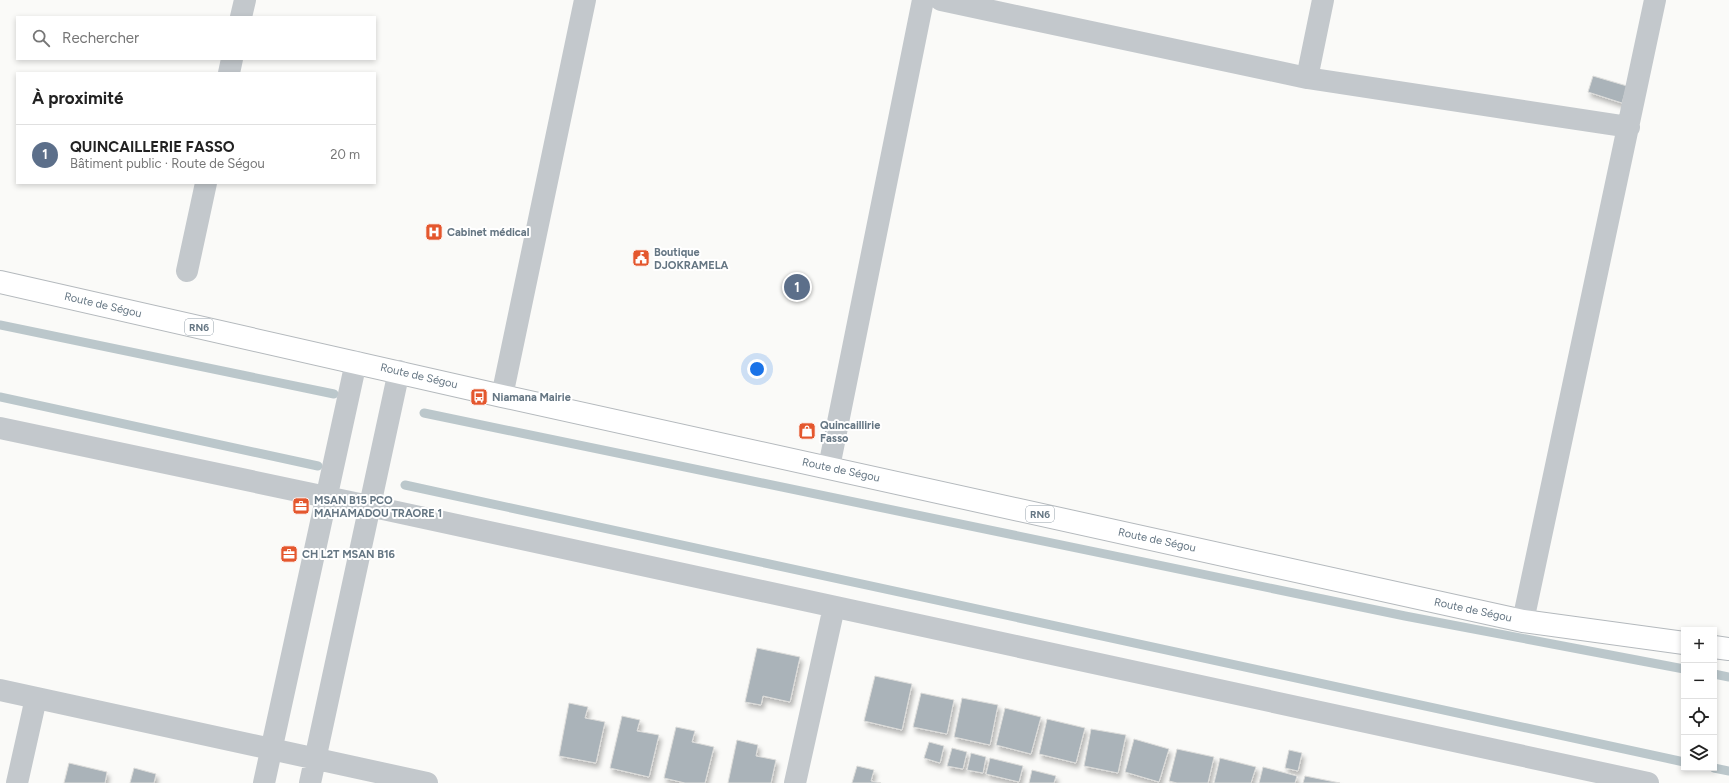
<!DOCTYPE html>
<html lang="fr">
<head>
<meta charset="utf-8">
<style>
	:root { --surface:#fff; --page:#f2f2f2; --text:#222; --muted:#767676; --line:#e0e0e0; --accent:#e4572e }
	body { margin:0; font-family:Figtree,sans-serif; background:var(--page); color:var(--text) }
	.controls { position:absolute; right:12px; bottom:12px; display:grid; overflow:hidden; border-radius:0px; box-shadow:0 2px 6px #0003 }
	.controls button { width:36px; height:36px; display:grid; place-items:center; padding:0; border:0; border-bottom:1px solid var(--line); background:var(--surface); color:var(--text); font:20px sans-serif }
	.you { position:absolute; left:757px; top:369px; width:14px; height:14px; margin:-10px; border:3px solid #fff; border-radius:50%; background:#1a73e8; box-shadow:0 0 0 6px #1a73e833 }
	.badge { display:grid; place-items:center; width:26px; height:26px; border-radius:50%; background:var(--accent); color:#fff; font-size:13px; font-weight:700 }
	.pin { position:absolute; translate:-50% -50%; border:2px solid #fff; box-shadow:0 1px 4px #0006 }
	.list { margin:0; padding:0; list-style:none }
	h2 { display:flex; justify-content:space-between; align-items:center; height:52px; margin:0; padding:0 16px; font-size:17px }
	h2 small { font-size:13px; font-weight:400; color:var(--muted) }
	.list li { display:grid; grid-template-columns:26px 1fr auto; gap:12px; align-items:center; box-sizing:border-box; height:60px; padding:0 16px; border-top:1px solid var(--line) }
	.list b { display:block; font-size:15px; white-space:nowrap }
	.list p { margin:0; font-size:13px; white-space:nowrap; color:var(--muted) }
	.list em { font-size:13px; font-style:normal; color:var(--muted) }
	.icon { flex:none; width:22px; height:22px; fill:none; stroke:currentColor; stroke-width:2; stroke-linecap:round; stroke-linejoin:round }
	.map { position:relative; flex:none; width:1729px; height:783px; overflow:hidden }
	.search { position:absolute; background:var(--surface); box-shadow:0 2px 6px #0003; left:16px; top:16px; width:360px; height:44px; display:flex; align-items:center; gap:10px; box-sizing:border-box; padding:0 14px; border-radius:0px; color:var(--muted); font-size:15px }
	.panel { position:absolute; background:var(--surface); box-shadow:0 2px 6px #0003; left:16px; top:72px; width:360px; height:112px; border-radius:0px }
	.map>svg:first-child { display:block }
	.lines { fill:none; stroke-linecap:round; stroke-linejoin:round }
	.stream { stroke:#bbc7cb; stroke-width:9 }
	.building { fill:#aab3b9; stroke:#dcdcda; filter:url(#shadow) }
	.highway-casing { stroke:#b4b9bd; stroke-width:24 }
	.minor { stroke:#c3c8cc; stroke-width:22 }
	.highway { stroke:#fff; stroke-width:22 }
	.labels { text-anchor:middle; dominant-baseline:central; stroke-width:4; stroke-linejoin:round; paint-order:stroke }
	.shield { fill:#fff; stroke:#939fa8; stroke-width:1 }
	.shield-label { font-size:10px; font-weight:bold; fill:#657683 }
	.poi-label { font-size:11px; font-weight:bold; fill:#657683; stroke:#fff; text-anchor:start }
	.street-label { font-size:11px; fill:#657683; stroke:#fff }
</style>
</head>
<body>
<div class="map">
<svg width="1729" height="783" viewBox="0 0 1729 783">
	<defs>
		<filter id="shadow"><feDropShadow dx="2.5" dy="4.5" stdDeviation="2" flood-color="#0004"/></filter>
	</defs>
	<rect width="100%" height="100%" fill="#fafaf8"/>
	<g class="lines">
		<path class="stream" d="M 0,325 L 334,394
			M 0,397 L 318,466
			M 424,413 L 1405,616 L 1684,669
			M 405,485 L 1684,762
			M 1714,674 L 1729,677
			M 1714,768 L 1729,771"/>
	</g>
	<path class="building" d="M 1593,76 L 1627,86 L 1622,103 L 1588,92 Z
		M 757,648 L 800,657 L 790,702 L 763,696 L 761,705 L 745,702 Z
		M 875,676 L 912,684 L 902,730 L 864,721 Z
		M 921,693 L 954,700 L 947,734 L 913,727 Z
		M 962,698 L 998,705 L 990,745 L 954,737 Z
		M 569,703 L 588,707 L 585,718 L 605,722 L 596,763 L 559,756 Z
		M 1005,708 L 1041,717 L 1031,754 L 996,745 Z
		M 622,716 L 640,720 L 637,731 L 659,735 L 649,777 L 610,768 Z
		M 1047,719 L 1085,728 L 1076,763 L 1039,754 Z
		M 676,727 L 695,731 L 692,742 L 714,747 L 705,783 L 685,783 L 664,778 Z
		M 1091,729 L 1126,735 L 1118,773 L 1084,766 Z
		M 1134,739 L 1169,749 L 1159,782 L 1125,772 Z
		M 737,740 L 758,745 L 756,756 L 776,760 L 771,783 L 728,783 Z
		M 929,742 L 944,746 L 940,763 L 924,758 Z
		M 952,748 L 967,752 L 963,769 L 947,766 Z
		M 1177,749 L 1214,757 L 1208,783 L 1177,783 L 1169,781 Z
		M 1289,750 L 1302,753 L 1298,771 L 1285,768 Z
		M 971,753 L 986,757 L 983,773 L 967,770 Z
		M 990,758 L 1023,766 L 1019,782 L 986,774 Z
		M 1220,758 L 1256,767 L 1251,783 L 1214,783 Z
		M 69,763 L 107,772 L 105,783 L 64,783 Z
		M 857,766 L 874,770 L 871,781 L 881,783 L 852,783 Z
		M 1263,767 L 1297,776 L 1295,783 L 1259,783 Z
		M 134,768 L 156,774 L 154,783 L 130,783 Z
		M 1032,770 L 1056,776 L 1054,783 L 1029,783 Z
		M 1305,776 L 1340,783 L 1303,783 Z"/>
	<g class="lines">
		<defs>
			<path id="highway" d="M 0,282 L 502,396 L 1523,621 L 1684,643
				M 1714,647 L 1729,649"/>
		</defs>
		<use href="#highway" class="highway-casing"/>
		<path class="minor" d="M 941,0 L 1307,78 L 1629,127
			M 241,17 L 245,0
			M 229,73 L 232,59
			M 1307,78 L 1323,0
			M 187,271 L 206,183
			M 502,396 L 585,0
			M 0,428 L 369,506 L 1648,783
			M 829,467 L 923,0
			M 1523,621 L 1655,0
			M 0,690 L 427,783
			M 17,783 L 36,698
			M 264,783 L 356,362
			M 310,783 L 399,371
			M 795,783 L 834,607"/>
		<use href="#highway" class="highway"/>
	</g>
	<defs>
		<symbol id="hospital-square" viewBox="-11 -11 22 22"><rect x="-9" y="-9" width="18" height="18" rx="4" fill="#e4572e" stroke="#fff"/><path d="M-5-5h3v3.5h4V-5h3V5h-3V1.5h-4V5h-3Z" fill="#fff"/></symbol>
		<symbol id="civic-square" viewBox="-11 -11 22 22"><rect x="-9" y="-9" width="18" height="18" rx="4" fill="#e4572e" stroke="#fff"/><path d="M-.6-6.5H3V-4.5H.6V-3L4-1V1h2V6H-6V1h2V-1L-.6-3ZM-1.2 2.5V6h2.4V2.5Z" fill="#fff"/></symbol>
		<symbol id="bus-square" viewBox="-11 -11 22 22"><rect x="-9" y="-9" width="18" height="18" rx="4" fill="#e4572e" stroke="#fff"/><path d="M-5-6H5V4H4V6H2V4H-2V6H-4V4H-5ZM-3.5-4V0h7V-4ZM-3.5 1.2v1.5H-2V1.2ZM2 1.2v1.5H3.5V1.2Z" fill="#fff"/></symbol>
		<symbol id="shop-square" viewBox="-11 -11 22 22"><rect x="-9" y="-9" width="18" height="18" rx="4" fill="#e4572e" stroke="#fff"/><path d="M-5-2.5h2.3a2.7 3.5 0 0 1 5.4 0H5L5.5 6h-11ZM-1.5-2.5h3a1.5 2.3 0 0 0-3 0Z" fill="#fff"/></symbol>
		<symbol id="office-square" viewBox="-11 -11 22 22"><rect x="-9" y="-9" width="18" height="18" rx="4" fill="#e4572e" stroke="#fff"/><path d="M-6-3h4V-5.5h4V-3h4V5H-6ZM-1-4.5V-3h2v-1.5ZM-6 0V1H6V0Z" fill="#fff"/></symbol>
	</defs>
	<g fill-rule="evenodd">
		<use href="#hospital-square" x="424" y="222" width="20" height="20"/>
		<use href="#civic-square" x="631" y="248" width="20" height="20"/>
		<use href="#bus-square" x="469" y="387" width="20" height="20"/>
		<use href="#shop-square" x="797" y="421" width="20" height="20"/>
		<use href="#office-square" x="291" y="496" width="20" height="20"/>
		<use href="#office-square" x="279" y="544" width="20" height="20"/>
	</g>
	<g class="labels">
		<g class="shield">
			<rect x="185" y="319" width="28" height="16" rx="3"/>
			<rect x="1026" y="506" width="28" height="16" rx="3"/>
		</g>
		<g class="shield-label">
			<text x="199" y="327">RN6</text>
			<text x="1040" y="514">RN6</text>
		</g>
		<g class="poi-label">
			<text x="447" y="232">Cabinet médical</text>
			<text x="654" y="252">Boutique<tspan x="654" dy="13">DJOKRAMELA</tspan></text>
			<text x="492" y="397">Niamana Mairie</text>
			<text x="820" y="425">Quincaillirie<tspan x="820" dy="13">Fasso</tspan></text>
			<text x="314" y="500">MSAN B15 PCO<tspan x="314" dy="13">MAHAMADOU TRAORE 1</tspan></text>
			<text x="302" y="554">CH L2T MSAN B16</text>
		</g>
		<g class="street-label">
			<text transform="translate(103 305) rotate(13)">Route de Ségou</text>
			<text transform="translate(419 376) rotate(13)">Route de Ségou</text>
			<text transform="translate(841 470) rotate(12)">Route de Ségou</text>
			<text transform="translate(1157 540) rotate(12)">Route de Ségou</text>
			<text transform="translate(1473 610) rotate(12)">Route de Ségou</text>
		</g>
	</g>
</svg>
<div class="controls">
<button>+</button>
<button>−</button>
<button><svg class="icon" aria-label="locate" viewBox="0 0 24 24"><circle cx="12" cy="12" r="6"/><path d="M12 2v4M12 18v4M2 12h4M18 12h4"/></svg></button>
<button><svg class="icon" aria-label="layers" viewBox="0 0 24 24"><path d="M12 4l9 5-9 5-9-5zM3 14l9 5 9-5"/></svg></button>
</div>
<div class="you"></div>
<div class="pin badge" style="left:797px;top:287px;background:#5c6f8a">1</div>
<div class="search"><svg class="icon" aria-label="search" viewBox="0 0 24 24"><circle cx="10" cy="10" r="6"/><path d="M15 15l6 6"/></svg>Rechercher</div>
<section class="panel">
<h2>À proximité<small></small></h2>
<ul class="list">
<li><span class="badge" style="background:#5c6f8a">1</span><div><b>QUINCAILLERIE FASSO</b><p>Bâtiment public · Route de Ségou</p></div><em>20 m</em></li>
</ul>
</section>
</div>
</body>
</html>
